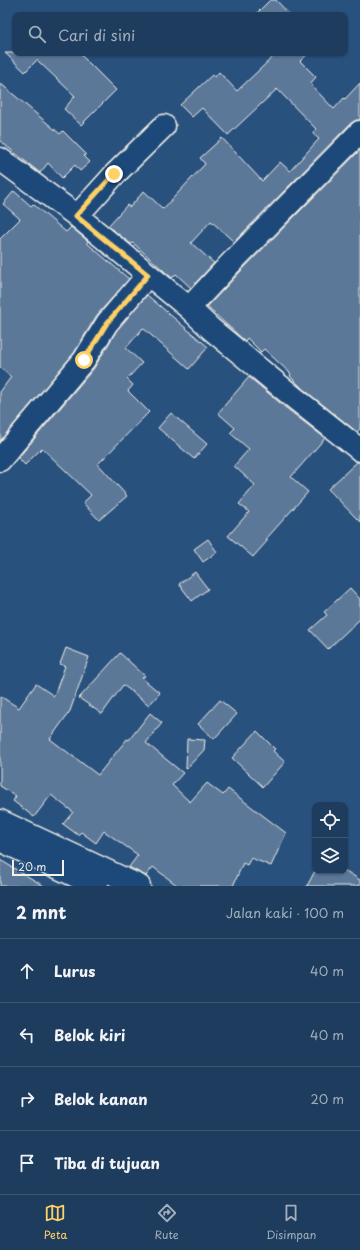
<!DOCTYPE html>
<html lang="id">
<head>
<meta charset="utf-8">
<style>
	:root { --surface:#1e3d5e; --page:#2b4867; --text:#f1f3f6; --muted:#a1aebc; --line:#3c5673; --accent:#ffd166 }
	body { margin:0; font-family:"Playpen Sans",sans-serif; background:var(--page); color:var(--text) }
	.controls { position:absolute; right:12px; bottom:12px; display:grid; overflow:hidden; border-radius:8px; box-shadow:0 1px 3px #0004 }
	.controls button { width:36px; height:36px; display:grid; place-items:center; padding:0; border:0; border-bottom:1px solid var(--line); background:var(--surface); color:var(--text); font:20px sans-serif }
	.scale { position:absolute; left:12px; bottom:10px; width:52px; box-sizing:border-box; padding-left:4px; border:2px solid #f4f1e8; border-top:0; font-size:11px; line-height:14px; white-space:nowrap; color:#f4f1e8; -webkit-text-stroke:3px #1f4a7a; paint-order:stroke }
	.stop { position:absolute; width:12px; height:12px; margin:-9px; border:3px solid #ffd166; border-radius:50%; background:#fff }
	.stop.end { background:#ffd166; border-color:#fff; box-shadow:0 1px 4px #0008 }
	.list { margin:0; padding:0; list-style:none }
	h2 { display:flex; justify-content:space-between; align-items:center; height:52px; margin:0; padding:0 16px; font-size:17px }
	h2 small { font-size:13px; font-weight:400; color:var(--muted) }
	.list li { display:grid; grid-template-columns:26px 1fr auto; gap:12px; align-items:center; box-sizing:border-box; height:64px; padding:0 16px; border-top:1px solid var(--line) }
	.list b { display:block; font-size:15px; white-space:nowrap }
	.list em { font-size:13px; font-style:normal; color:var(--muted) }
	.icon { flex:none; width:22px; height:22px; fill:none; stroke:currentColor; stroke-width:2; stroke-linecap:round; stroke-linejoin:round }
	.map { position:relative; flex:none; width:360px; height:886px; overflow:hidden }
	.search { position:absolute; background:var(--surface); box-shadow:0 1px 3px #0004; left:12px; right:12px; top:12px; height:44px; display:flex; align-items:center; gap:10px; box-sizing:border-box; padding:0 14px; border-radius:8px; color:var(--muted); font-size:15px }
	.sheet { height:308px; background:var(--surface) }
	nav { display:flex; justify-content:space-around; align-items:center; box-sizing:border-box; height:56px; border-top:1px solid var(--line); background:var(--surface); font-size:11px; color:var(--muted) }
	nav a { display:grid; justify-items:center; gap:2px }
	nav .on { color:var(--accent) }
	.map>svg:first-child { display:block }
	.building { fill:#5b7899; stroke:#f4f1e8 }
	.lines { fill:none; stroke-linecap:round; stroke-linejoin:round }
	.minor-casing { stroke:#f4f1e8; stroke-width:25 }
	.major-casing { stroke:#f4f1e8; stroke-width:25 }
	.minor { stroke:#1f4a7a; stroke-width:22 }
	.major { stroke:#1f4a7a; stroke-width:22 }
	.route { stroke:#ffd166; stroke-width:5 }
</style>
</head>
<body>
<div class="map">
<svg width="360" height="886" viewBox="0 0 360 886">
	<rect width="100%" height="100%" fill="#28517e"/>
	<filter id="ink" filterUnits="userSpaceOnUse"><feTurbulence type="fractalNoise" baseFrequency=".025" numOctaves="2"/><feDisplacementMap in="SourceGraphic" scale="8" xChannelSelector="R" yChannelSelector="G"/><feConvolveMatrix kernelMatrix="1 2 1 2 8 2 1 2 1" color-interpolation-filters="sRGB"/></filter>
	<g filter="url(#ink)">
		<path class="building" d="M 270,0 L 276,0 L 290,15 L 255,15 Z
			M 5,53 L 79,53 L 116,90 L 81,125 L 64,109 L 75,96 L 37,60 L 25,72 Z
			M 277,53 L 309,53 L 300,61 L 316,77 L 310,84 L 334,109 L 344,98 L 345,99 L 360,83 L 360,120 L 356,120 L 351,123 L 234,242 L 211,221 L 191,243 L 214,263 L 191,288 L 176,274 L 172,278 L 133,243 L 131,244 L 108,226 L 127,205 L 130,207 L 144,191 L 163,209 L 205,164 L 200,158 L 222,138 L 262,181 L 280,162 L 290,171 L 319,139 L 312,133 L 316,129 L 277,89 L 228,135 L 202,108 L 192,117 L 180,105 L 212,75 L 215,77 L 219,72 L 237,91 Z
			M 0,83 L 60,134 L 63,131 L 86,154 L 84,156 L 90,162 L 80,171 L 75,165 L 62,178 L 48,163 L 40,173 L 0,141 Z
			M 360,150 L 360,429 L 357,432 L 303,389 L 290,376 L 291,374 L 264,349 L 261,352 L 247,338 L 245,341 L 207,307 L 240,272 Z
			M 14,191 L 31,206 L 33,204 L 66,232 L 71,227 L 88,241 L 87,243 L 129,279 L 97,315 L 74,353 L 0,441 L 0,392 L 11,377 L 0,367 L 0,239 L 20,219 L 3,204 Z
			M 147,295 L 208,347 L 189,369 L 143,328 L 126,348 L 142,363 L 127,379 L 133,385 L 128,391 L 149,412 L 98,464 L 127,496 L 99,520 L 83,503 L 91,495 L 42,448 L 25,465 L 18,458 L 94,368 L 117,330 Z
			M 249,377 L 286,408 L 325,438 L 291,477 L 308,492 L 266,539 L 268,540 L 253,557 L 228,536 L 249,512 L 239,504 L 255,485 L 234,466 L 249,449 L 230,433 L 235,428 L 218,413 Z
			M 171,413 L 207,444 L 194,459 L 158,428 Z
			M 357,462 L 360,462 L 360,522 L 328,489 Z
			M 208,539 L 217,552 L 203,562 L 194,549 Z
			M 195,572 L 208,589 L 192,601 L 179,584 Z
			M 350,588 L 360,599 L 360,619 L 328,649 L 310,630 L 327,615 L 324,612 Z
			M 66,648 L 89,657 L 70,711 L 50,739 L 98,775 L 127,739 L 129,740 L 150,713 L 162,723 L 146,743 L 183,773 L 172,785 L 190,802 L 207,783 L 223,795 L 228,789 L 286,833 L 271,866 L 251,858 L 247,865 L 243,863 L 233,886 L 178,886 L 153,867 L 146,876 L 129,867 L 138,855 L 104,831 L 96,843 L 81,832 L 78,835 L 63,824 L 73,812 L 51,795 L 34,817 L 13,801 L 16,796 L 0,786 L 0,696 L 19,708 L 36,684 L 54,696 L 65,666 L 60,664 Z
			M 120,653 L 145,676 L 142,678 L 160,693 L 149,705 L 123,685 L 102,714 L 79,698 Z
			M 220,700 L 237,714 L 214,739 L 198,724 Z
			M 257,731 L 275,749 L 273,751 L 285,762 L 263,787 L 232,758 Z
			M 187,739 L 205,740 L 204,750 L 186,769 Z
			M 0,860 L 44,886 L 0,886 Z
			M 315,871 L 346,871 L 360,880 L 360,886 L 307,886 Z"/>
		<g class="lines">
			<defs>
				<path id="minor" d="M 0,159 L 77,216 L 189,308 L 211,329 L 292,396 L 360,450
					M 77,216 L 114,175 L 164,126
					M 189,308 L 231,263 L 360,132
					M 0,460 L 84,360 L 107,323 L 148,275"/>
				<path id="major" d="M 0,821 L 139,886
					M 0,840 L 97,886"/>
			</defs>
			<use href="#minor" class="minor-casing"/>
			<use href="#major" class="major-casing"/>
			<use href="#minor" class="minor"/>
			<use href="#major" class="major"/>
		</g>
	</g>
	<g class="lines" filter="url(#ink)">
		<path class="route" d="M 84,360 L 107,323 L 148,275 L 76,216 L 114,174"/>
	</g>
</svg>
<div class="controls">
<button><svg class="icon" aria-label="locate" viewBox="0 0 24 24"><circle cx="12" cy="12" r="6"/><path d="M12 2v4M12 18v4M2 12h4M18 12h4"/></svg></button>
<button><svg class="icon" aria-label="layers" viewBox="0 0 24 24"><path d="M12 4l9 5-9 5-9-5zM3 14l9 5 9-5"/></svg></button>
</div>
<div class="scale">20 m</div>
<div class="stop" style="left:84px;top:360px"></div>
<div class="stop end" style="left:114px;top:174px"></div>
<div class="search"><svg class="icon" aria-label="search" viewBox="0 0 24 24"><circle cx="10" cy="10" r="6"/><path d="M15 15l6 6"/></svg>Cari di sini</div>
</div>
<section class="sheet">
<h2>2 mnt<small>Jalan kaki · 100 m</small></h2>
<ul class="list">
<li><svg class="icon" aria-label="ahead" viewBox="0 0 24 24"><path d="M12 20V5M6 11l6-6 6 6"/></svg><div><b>Lurus</b></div><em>40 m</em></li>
<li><svg class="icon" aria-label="left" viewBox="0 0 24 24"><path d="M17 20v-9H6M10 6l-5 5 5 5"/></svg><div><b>Belok kiri</b></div><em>40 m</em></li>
<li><svg class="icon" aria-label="right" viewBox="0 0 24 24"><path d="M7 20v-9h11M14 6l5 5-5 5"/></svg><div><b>Belok kanan</b></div><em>20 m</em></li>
<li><svg class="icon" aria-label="arrive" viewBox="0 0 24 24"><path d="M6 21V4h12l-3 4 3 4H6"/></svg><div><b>Tiba di tujuan</b></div></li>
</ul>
</section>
<nav>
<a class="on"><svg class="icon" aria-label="map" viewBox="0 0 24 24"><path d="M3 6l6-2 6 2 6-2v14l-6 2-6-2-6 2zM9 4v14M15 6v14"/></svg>Peta</a>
<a><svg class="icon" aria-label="directions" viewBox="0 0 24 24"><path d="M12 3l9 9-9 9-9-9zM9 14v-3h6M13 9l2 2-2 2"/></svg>Rute</a>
<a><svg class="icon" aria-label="saved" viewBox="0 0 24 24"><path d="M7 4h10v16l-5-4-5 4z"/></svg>Disimpan</a>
</nav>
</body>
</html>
